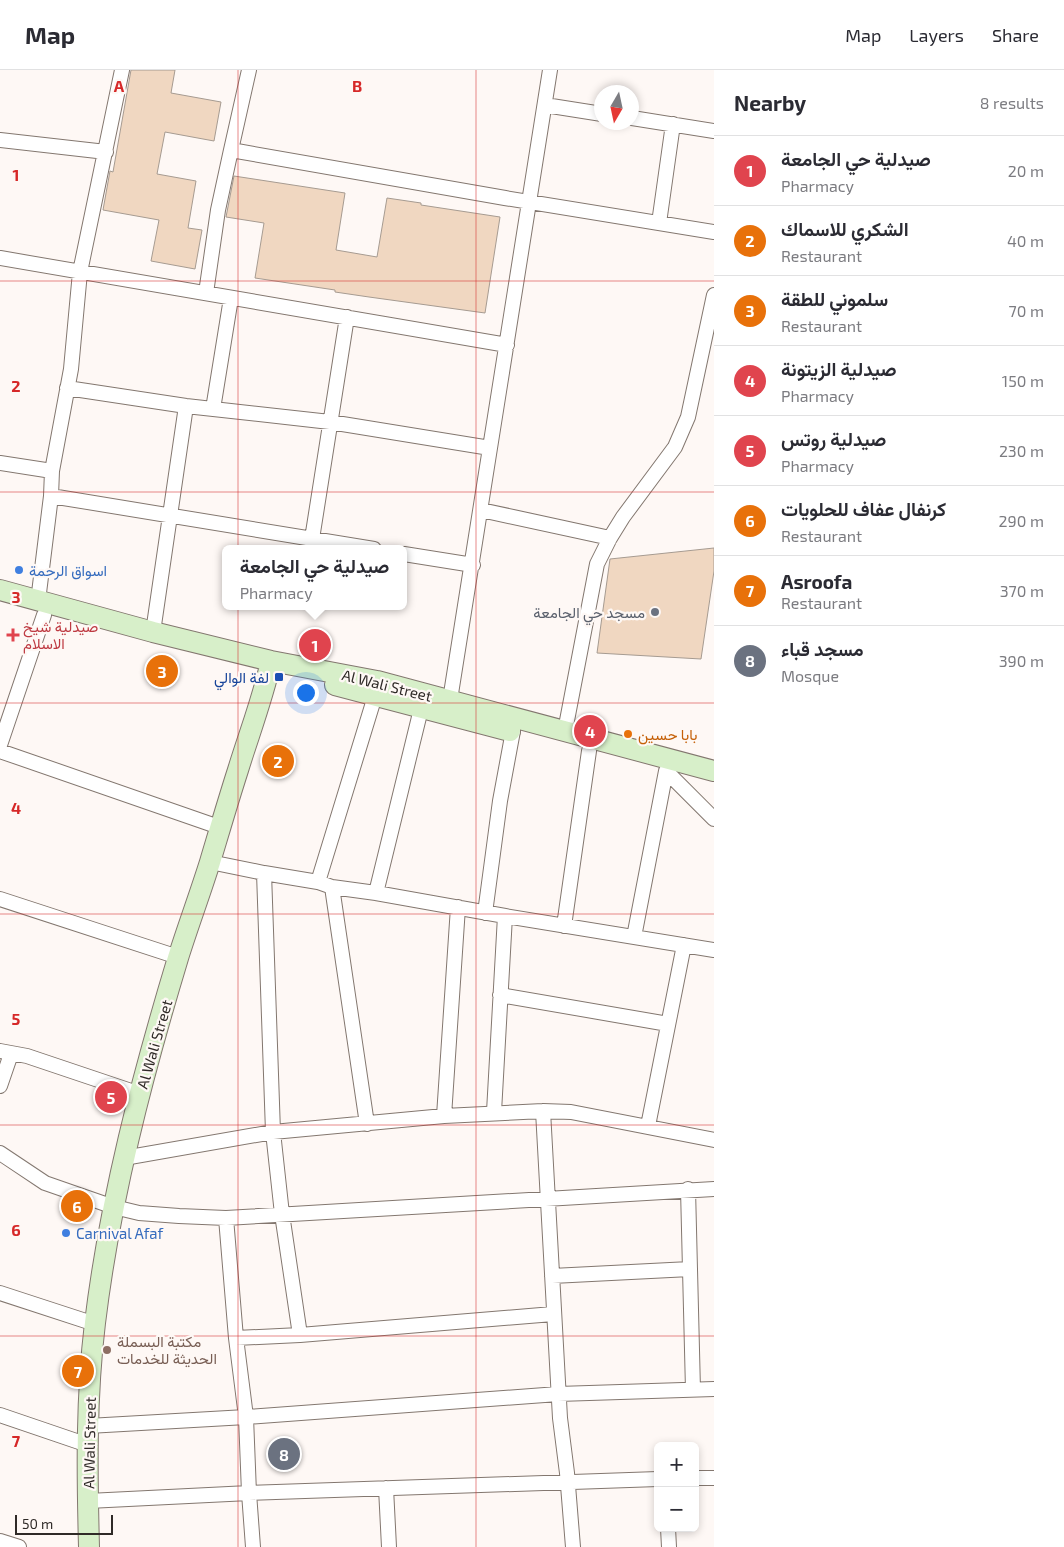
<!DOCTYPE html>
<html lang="en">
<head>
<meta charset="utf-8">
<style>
	:root { --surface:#fff; --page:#f2f2f3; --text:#2b2b33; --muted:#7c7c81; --line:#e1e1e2; --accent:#d93025 }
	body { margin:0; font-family:"Exo 2",Vazirmatn,sans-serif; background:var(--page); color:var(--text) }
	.controls { position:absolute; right:15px; bottom:15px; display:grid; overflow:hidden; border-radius:8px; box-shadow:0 2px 8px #0003 }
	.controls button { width:45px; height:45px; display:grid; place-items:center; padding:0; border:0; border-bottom:1px solid var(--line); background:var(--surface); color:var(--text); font:25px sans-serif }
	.compass { position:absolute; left:594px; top:15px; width:45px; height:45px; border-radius:50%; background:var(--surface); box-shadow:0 2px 8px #0003; rotate:189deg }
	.scale { position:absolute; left:15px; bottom:12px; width:98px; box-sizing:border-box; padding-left:5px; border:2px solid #2f2a27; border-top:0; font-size:14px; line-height:18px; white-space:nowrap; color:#2f2a27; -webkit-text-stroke:4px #fef8f5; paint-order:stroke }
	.you { position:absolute; left:305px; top:622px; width:18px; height:18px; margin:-12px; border:4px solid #fff; border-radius:50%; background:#1a73e8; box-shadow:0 0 0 8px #1a73e833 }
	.badge { display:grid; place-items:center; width:32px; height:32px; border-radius:50%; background:var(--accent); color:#fff; font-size:16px; font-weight:700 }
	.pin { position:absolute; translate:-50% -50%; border:2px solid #fff; box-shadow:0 1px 5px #0006 }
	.popup { position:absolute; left:222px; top:475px; width:185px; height:65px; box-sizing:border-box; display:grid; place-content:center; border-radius:8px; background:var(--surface); filter:drop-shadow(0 1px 4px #0005); font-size:16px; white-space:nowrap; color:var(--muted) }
	.popup b { font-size:19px; color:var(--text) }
	.popup::after { content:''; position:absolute; left:50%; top:100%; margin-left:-10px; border:10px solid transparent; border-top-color:var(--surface) }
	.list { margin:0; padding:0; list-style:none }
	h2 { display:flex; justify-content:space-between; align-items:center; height:65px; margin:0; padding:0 20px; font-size:21px }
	h2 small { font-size:16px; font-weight:400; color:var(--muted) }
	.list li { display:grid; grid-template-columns:32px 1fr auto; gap:15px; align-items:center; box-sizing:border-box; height:70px; padding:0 20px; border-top:1px solid var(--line) }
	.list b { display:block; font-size:19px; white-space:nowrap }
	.list p { margin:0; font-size:16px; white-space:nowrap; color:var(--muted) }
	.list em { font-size:16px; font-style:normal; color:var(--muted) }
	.map { position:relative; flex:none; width:714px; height:1477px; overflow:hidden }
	header { display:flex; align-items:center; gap:30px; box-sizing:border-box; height:70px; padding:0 25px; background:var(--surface); border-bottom:1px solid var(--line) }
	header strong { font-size:24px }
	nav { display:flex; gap:28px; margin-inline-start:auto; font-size:18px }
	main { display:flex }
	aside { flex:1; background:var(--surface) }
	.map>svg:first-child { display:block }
	.building { fill:#f0d7c1; stroke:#a69b91 }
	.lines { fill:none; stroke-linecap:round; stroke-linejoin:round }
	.street-casing { stroke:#83776f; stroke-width:16 }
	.secondary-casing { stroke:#83776f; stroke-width:22 }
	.street { stroke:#fff; stroke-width:14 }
	.secondary { stroke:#d7efc9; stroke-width:20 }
	.grid { fill:none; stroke:#d62828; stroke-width:1; stroke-opacity:0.55 }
	.shop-dot { fill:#3f7fe0; stroke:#fef8f5; stroke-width:2 }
	.worship-dot { fill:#6b7280; stroke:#fef8f5; stroke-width:2 }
	.health-dot { fill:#e0444e; stroke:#fef8f5; stroke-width:2 }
	.transit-dot { fill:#1a4fb4; stroke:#fef8f5; stroke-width:2 }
	.food-dot { fill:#e8710a; stroke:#fef8f5; stroke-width:2 }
	.education-dot { fill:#8d6e63; stroke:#fef8f5; stroke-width:2 }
	.labels { text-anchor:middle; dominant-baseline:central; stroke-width:4.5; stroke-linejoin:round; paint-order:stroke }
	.shop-label { font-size:15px; fill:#366cbe; stroke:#fef8f5; text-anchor:start }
	.worship-label { font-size:15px; fill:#5b616d; stroke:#fef8f5; text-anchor:end }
	.health-label { font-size:15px; fill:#be3a42; stroke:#fef8f5; text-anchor:start }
	.transit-label { font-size:15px; fill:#164399; stroke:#fef8f5; text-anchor:end }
	.street-label { font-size:15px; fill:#2f2a27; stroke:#fef8f5 }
	.food-label { font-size:15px; fill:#c56008; stroke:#fef8f5; text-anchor:start }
	.education-label { font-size:15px; fill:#785e54; stroke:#fef8f5; text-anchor:start }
	.grid-label { font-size:16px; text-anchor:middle; font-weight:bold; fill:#d62828; stroke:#fef8f5; stroke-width:4.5; stroke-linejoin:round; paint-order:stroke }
</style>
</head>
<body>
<header>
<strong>Map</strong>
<nav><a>Map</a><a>Layers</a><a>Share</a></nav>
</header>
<main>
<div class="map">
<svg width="714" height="1477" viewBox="0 0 714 1477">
	<rect width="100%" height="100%" fill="#fef8f5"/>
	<path class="building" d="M 131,0 L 175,0 L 171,23 L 221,32 L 214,71 L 165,62 L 157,104 L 196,111 L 188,158 L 202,160 L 195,199 L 151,191 L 159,150 L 103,140 L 110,101 L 113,102 Z
		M 234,106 L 345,123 L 336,180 L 377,187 L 387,128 L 421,133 L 421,135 L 500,147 L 485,243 L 369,227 L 335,222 L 335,220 L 255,208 L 264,153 L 226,147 Z
		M 714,478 L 714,501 L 701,589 L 597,583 L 610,489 Z"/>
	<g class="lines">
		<defs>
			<path id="street" d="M 249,0 L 231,80 L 505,128 L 714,162
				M 545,35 L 602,44
				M 632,48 L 714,61
				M 0,70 L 106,82
				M 659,153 L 673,54
				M 0,188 L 507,275
				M 206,223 L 218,140 L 231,80
				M 67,318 L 186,336 L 330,352 L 490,378
				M 213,339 L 231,228
				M 0,393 L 52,401
				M 51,426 L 374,479
				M 481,440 L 610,468
				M 312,469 L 347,247
				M 404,484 L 473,495
				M 38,531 L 51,426 L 52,401 L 71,299 L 80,202 L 122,0
				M 153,562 L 186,336
				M 450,630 L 550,0
				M 565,661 L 597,494 L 610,468 L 623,447 L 675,377 L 688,347 L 714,225
				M 0,675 L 44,545
				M 0,681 L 219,757
				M 666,701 L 714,749
				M 210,792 L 264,803 L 318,812 L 332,817 L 376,823 L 505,846 L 714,880
				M 264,803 L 273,1062 L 282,1144 L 300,1265
				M 318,812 L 375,626
				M 332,817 L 367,1054
				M 376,823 L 421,639
				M 0,829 L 178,887
				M 485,843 L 500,731 L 513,661
				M 564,856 L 589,681
				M 634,867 L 666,701
				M 500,925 L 668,954
				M 0,981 L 27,986 L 140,1024
				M 0,1016 L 11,984
				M 543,1041 L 560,1348 L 567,1403 L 573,1477
				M 494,1042 L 505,846
				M 444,1046 L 458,837
				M 648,1056 L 684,875
				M 0,1083 L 45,1113 L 114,1137 L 139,1143 L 179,1146 L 226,1148 L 714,1119
				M 124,1088 L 273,1062 L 444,1046 L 543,1041 L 571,1042 L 714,1070
				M 688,1119 L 693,1320
				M 226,1148 L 236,1268 L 246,1347 L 249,1423 L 253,1477
				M 552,1206 L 690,1199
				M 0,1223 L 95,1254
				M 236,1268 L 300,1265 L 553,1244
				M 0,1345 L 88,1375
				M 88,1356 L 246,1347 L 558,1324 L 714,1319
				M 695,1408 L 714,1408
				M 386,1418 L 389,1477
				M 88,1431 L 249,1423 L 658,1409
				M 668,1458 L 669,1477
				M 0,1471 L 19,1477"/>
			<path id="secondary" d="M 0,520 L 153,562 L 271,591 L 377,611 L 714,701
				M 335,615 L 510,661
				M 89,1477 C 87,1403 86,1327 95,1253 C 110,1129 142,1007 178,888 C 188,856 200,824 210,792 C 219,762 228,731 238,700 C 249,664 263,628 271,591"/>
		</defs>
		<use href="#street" class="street-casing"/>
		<use href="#secondary" class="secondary-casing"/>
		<use href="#street" class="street"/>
		<use href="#secondary" class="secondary"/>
	</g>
	<path class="grid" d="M 238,0 L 238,1477M 476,0 L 476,1477M 0,211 L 714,211M 0,422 L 714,422M 0,633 L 714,633M 0,844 L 714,844M 0,1055 L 714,1055M 0,1266 L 714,1266"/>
	<g class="shop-dot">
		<circle cx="19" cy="500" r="5"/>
		<circle cx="66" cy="1163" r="5"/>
	</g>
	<circle class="worship-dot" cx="655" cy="542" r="5"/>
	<path class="health-dot" d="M10.5 557.5h5v5h5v5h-5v5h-5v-5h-5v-5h5z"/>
	<rect class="transit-dot" x="274" y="602" width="10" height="10" rx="2.5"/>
	<circle class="food-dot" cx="628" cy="664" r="5"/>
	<circle class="education-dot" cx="107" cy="1280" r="5"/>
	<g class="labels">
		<g class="shop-label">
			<text x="29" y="500">اسواق الرحمة</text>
			<text x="76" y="1163">Carnival Afaf</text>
		</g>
		<g class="worship-label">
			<text x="645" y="542">مسجد حي الجامعة</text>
		</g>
		<g class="health-label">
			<text x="23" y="556">صيدلية شيخ<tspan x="23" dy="17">الاسلام</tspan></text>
		</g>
		<g class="transit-label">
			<text x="269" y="607">لفة الوالي</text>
		</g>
		<g class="street-label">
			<text transform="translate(387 615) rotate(14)">Al Wali Street</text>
			<text transform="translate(154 974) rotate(-74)">Al Wali Street</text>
			<text transform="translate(89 1373) rotate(-89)">Al Wali Street</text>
		</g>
		<g class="food-label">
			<text x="638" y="664">بابا حسين</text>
		</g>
		<g class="education-label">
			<text x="117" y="1271">مكتبة البسملة<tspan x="117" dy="17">الحديثة للخدمات</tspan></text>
		</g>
	</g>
	<g class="grid-label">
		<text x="119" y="22">A</text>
		<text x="357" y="22">B</text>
		<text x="16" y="111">1</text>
		<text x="16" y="322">2</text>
		<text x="16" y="533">3</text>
		<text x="16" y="744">4</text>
		<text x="16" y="955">5</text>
		<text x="16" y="1166">6</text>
		<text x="16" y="1377">7</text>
	</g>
</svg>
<div class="controls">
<button>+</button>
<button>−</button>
</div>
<svg class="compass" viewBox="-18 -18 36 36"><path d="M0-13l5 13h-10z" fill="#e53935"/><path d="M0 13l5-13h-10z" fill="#7c7c81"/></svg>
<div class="scale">50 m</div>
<div class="you"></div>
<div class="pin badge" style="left:315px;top:575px;background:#e0444e">1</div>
<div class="popup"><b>صيدلية حي الجامعة</b>Pharmacy</div>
<div class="pin badge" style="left:278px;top:691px;background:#e8710a">2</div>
<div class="pin badge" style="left:162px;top:601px;background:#e8710a">3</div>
<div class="pin badge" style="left:590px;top:661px;background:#e0444e">4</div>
<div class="pin badge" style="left:111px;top:1027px;background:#e0444e">5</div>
<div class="pin badge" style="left:77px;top:1136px;background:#e8710a">6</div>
<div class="pin badge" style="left:78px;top:1301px;background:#e8710a">7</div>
<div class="pin badge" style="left:284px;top:1384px;background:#6b7280">8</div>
</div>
<aside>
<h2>Nearby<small>8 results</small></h2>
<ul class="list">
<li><span class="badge" style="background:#e0444e">1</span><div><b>صيدلية حي الجامعة</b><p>Pharmacy</p></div><em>20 m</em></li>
<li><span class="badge" style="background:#e8710a">2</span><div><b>الشكري للاسماك</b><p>Restaurant</p></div><em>40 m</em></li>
<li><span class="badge" style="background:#e8710a">3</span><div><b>سلموني للطقة</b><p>Restaurant</p></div><em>70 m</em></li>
<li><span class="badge" style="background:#e0444e">4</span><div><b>صيدلية الزيتونة</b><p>Pharmacy</p></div><em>150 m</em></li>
<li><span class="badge" style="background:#e0444e">5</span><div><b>صيدلية روتس</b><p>Pharmacy</p></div><em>230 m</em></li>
<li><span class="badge" style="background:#e8710a">6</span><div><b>كرنفال عفاف للحلويات</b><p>Restaurant</p></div><em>290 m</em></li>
<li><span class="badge" style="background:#e8710a">7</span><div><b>Asroofa</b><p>Restaurant</p></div><em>370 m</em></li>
<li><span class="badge" style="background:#6b7280">8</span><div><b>مسجد قباء</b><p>Mosque</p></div><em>390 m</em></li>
</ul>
</aside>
</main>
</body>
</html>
